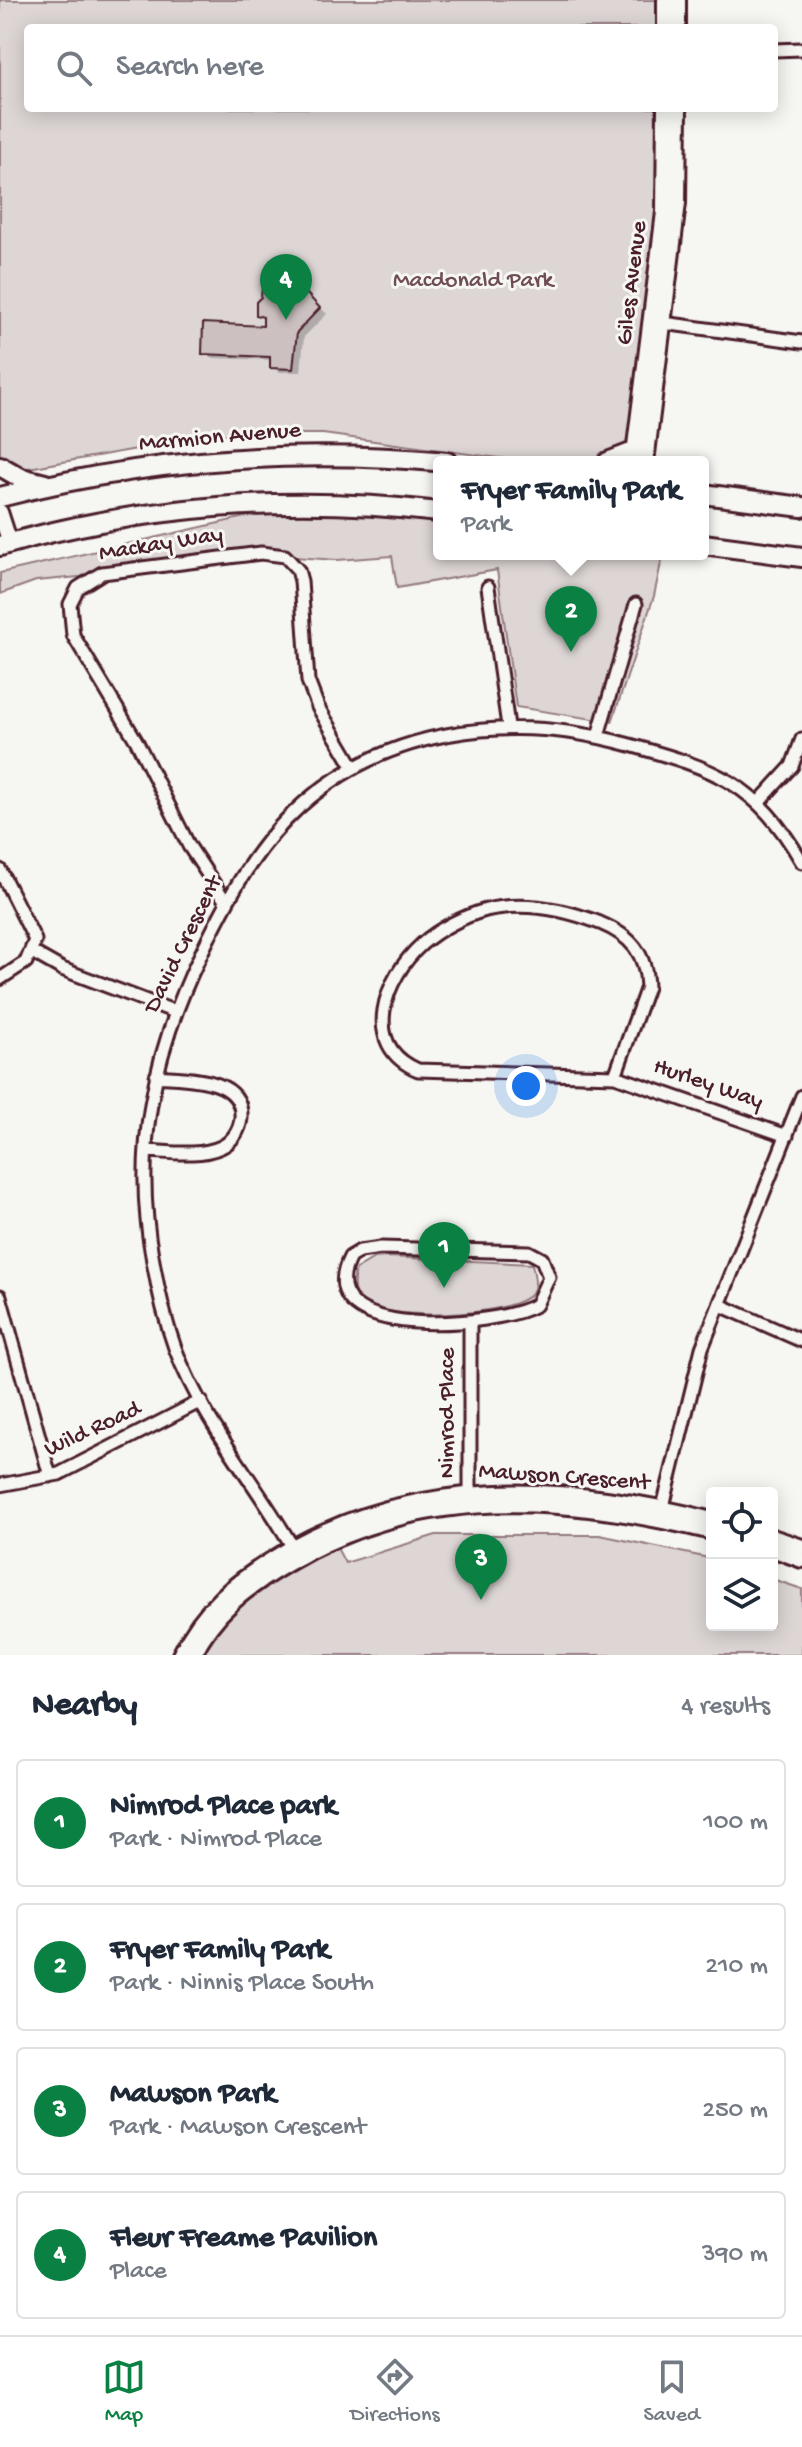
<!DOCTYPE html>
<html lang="en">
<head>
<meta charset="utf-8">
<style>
	:root { --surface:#fff; --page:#f6f6f7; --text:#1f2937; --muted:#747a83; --line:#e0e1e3; --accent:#0b8043 }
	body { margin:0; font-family:"Gochi Hand",sans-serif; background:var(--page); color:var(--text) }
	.controls { position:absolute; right:24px; bottom:24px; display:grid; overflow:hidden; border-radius:8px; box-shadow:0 4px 20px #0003 }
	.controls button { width:72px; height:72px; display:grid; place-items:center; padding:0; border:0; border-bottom:2px solid var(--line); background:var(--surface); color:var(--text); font:40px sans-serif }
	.you { position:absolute; left:526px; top:1086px; width:28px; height:28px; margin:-20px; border:6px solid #fff; border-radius:50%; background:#1a73e8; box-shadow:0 0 0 12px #1a73e833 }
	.badge { display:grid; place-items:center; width:52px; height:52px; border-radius:50%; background:var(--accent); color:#fff; font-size:26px; font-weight:700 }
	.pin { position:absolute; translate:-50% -66px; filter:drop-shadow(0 2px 4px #0008) }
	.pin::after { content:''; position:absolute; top:42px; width:28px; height:24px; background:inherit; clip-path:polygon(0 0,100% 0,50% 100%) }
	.popup { position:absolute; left:433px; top:456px; width:276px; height:104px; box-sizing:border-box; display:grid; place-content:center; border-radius:8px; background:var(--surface); filter:drop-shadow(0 2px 6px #0005); font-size:26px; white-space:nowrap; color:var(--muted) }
	.popup b { font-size:30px; color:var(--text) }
	.popup::after { content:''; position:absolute; left:50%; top:100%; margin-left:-16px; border:16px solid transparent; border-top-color:var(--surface) }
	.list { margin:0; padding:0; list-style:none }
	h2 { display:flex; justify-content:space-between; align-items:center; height:104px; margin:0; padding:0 32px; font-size:34px }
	h2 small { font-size:26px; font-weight:400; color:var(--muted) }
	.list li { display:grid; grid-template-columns:52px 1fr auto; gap:24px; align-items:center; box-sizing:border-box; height:128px; margin:0 16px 16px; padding:0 16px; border:2px solid var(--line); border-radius:8px }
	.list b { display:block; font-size:30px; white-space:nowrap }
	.list p { margin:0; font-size:26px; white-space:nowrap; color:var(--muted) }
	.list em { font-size:26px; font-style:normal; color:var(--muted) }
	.icon { flex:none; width:44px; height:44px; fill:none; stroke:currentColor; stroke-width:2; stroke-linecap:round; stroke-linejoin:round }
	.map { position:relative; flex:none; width:802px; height:1655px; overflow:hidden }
	.search { position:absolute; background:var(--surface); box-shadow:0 4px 20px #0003; left:24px; right:24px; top:24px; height:88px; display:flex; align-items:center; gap:20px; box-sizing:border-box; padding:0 28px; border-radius:8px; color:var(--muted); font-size:30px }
	.sheet { height:680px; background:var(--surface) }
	nav { display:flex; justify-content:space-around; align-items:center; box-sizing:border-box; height:112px; border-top:2px solid var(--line); background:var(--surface); font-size:22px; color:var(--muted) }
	nav a { display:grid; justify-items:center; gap:4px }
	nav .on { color:var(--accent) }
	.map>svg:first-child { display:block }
	.green { fill:#ddd6d5; stroke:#947a80; stroke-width:2 }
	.shadow { fill:#0003 }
	.building { fill:#ccc1c0; stroke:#4a1f2b; stroke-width:2 }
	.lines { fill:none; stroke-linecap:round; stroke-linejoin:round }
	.minor-casing { stroke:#4a1f2b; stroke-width:17 }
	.tertiary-casing { stroke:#4a1f2b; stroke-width:20 }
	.trunk-casing { stroke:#4a1f2b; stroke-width:24 }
	.minor { stroke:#f6f6f2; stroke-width:11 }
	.tertiary { stroke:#f6f6f2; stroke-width:14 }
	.trunk { stroke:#f6f6f2; stroke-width:18 }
	.labels { text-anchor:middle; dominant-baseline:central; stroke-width:6; stroke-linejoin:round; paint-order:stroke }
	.park-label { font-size:24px; fill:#6f4d56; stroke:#f6f6f2 }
	.street-label { font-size:24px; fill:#4a1f2b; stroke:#f6f6f2 }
</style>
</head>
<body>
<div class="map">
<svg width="802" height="1655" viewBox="0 0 802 1655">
	<rect width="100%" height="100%" fill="#f6f6f2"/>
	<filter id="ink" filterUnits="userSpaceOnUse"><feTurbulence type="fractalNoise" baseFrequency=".0125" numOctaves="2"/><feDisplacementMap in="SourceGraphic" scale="16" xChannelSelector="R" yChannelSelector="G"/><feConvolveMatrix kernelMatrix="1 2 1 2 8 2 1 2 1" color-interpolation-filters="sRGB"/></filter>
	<g filter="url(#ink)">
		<path class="green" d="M 0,0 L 661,0 L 661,28 L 28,28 L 28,108 L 660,108 L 659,207 L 628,462 L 528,462 L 323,434 L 222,434 L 0,473 Z
			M 302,504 L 439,518 L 439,554 L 663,554 L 654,596 L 612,722 L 516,707 L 497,570 L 397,588 L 392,556 L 337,560 L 294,557 L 36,581 L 0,594 L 0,573 Z
			M 387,1257 L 532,1264 C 534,1274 538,1286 531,1294 C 512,1317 376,1323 358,1299 C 352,1290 353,1279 356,1269 L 374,1258 Z
			M 436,1535 L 600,1535 L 704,1557 L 712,1559 L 712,1625 L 772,1625 L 772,1579 L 802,1589 L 802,1655 L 204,1655 C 227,1602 287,1571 336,1546 L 345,1563 Z"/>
		<path class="shadow" d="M 285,272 L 327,314 L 304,337 L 301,372 L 280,372 L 272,367 L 272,360 L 213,358 L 204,353 L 265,328 Z"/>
		<path class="building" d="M 284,269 L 320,308 L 297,332 L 293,369 L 270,368 L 270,357 L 202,354 L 203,323 L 263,326 L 263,317 L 256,315 L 256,302 L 261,297 L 262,288 Z"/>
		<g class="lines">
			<defs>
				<path id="minor" d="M 774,50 L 802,49
					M 656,322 L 802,342
					M 488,587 L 508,726
					M 598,736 L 636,604
					M 760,801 L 792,766 L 802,739
					M 0,870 L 35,940 L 26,962 L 0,979
					M 226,902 L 189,846 L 137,742 L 73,635 L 70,604 L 78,588 L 102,573 L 261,553 L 285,556 L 298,570 L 301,581 L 308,681 L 318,707 L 354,768
					M 32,952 L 62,969 L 173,1011
					M 615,1076 L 647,987 C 646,953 631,936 600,923 C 564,909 525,901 486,910 C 464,916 439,929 422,944 C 385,977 359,1045 418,1070 L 615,1076 L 787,1136
					M 146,1151 C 169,1152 200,1157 221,1147 C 232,1142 240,1130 241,1118 C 244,1076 185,1079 156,1076
					M 381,1248 L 529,1252 L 542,1259 L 549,1277 L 536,1305 C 498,1327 306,1344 350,1257 L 360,1251 Z
					M 0,1296 L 50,1476
					M 720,1305 L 802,1341
					M 470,1322 L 470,1501
					M 0,1485 L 59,1474 L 201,1401
					M 661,1515 L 702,1348 L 802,1096
					M 296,1553 C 258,1485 203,1423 175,1348 C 165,1320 158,1290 153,1261 C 132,1152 153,1054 200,956 C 223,908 248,859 286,820 C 376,727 510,711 630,745 C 715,769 756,782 802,862"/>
				<path id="tertiary" d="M 678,0 L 678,28
					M 665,28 L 665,0
					M 633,462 L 664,212 L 665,108
					M 646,462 L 678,203 L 679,108
					M 0,512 L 10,543
					M 772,1537 L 802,1547
					M 772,1549 L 802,1560
					M 180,1655 C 204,1606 236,1581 281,1554 C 413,1474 568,1483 712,1520
					M 193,1655 C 215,1611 246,1588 287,1564 C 421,1484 566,1496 712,1532"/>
				<path id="trunk" d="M 608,462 L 634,452
					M 0,466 L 21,478 L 45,484
					M 703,494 L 802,507
					M 0,497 C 147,459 296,448 447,462
					M 703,544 L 802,557
					M 0,546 C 141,505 293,494 439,512"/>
			</defs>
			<use href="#minor" class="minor-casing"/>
			<use href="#tertiary" class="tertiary-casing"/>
			<use href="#trunk" class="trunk-casing"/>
			<use href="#minor" class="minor"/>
			<use href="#tertiary" class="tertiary"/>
			<use href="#trunk" class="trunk"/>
		</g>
	</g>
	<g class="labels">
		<g class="park-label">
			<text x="473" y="281">Macdonald Park</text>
		</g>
		<g class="street-label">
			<text transform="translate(633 283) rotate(-83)">Giles Avenue</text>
			<text transform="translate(220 438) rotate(-5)">Marmion Avenue</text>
			<text transform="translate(161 545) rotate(-9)">Mackay Way</text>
			<text transform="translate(184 945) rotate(-64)">David Crescent</text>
			<text transform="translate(708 1085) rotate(19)">Hurley Way</text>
			<text transform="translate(448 1413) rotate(-90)">Nimrod Place</text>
			<text transform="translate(93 1430) rotate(-25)">Wild Road</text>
			<text transform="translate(564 1478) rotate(4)">Mawson Crescent</text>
		</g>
	</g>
</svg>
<div class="controls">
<button><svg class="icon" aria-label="locate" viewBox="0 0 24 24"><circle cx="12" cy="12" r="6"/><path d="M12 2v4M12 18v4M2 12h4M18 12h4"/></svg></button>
<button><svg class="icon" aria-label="layers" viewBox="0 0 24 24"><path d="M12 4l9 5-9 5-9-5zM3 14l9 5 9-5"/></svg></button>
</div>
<div class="you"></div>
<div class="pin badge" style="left:444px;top:1288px">1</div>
<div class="pin badge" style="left:571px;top:652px">2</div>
<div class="popup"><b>Fryer Family Park</b>Park</div>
<div class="pin badge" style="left:481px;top:1600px">3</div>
<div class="pin badge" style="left:286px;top:320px">4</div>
<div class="search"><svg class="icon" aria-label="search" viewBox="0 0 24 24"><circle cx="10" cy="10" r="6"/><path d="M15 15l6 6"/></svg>Search here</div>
</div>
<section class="sheet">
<h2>Nearby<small>4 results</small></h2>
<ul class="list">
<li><span class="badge">1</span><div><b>Nimrod Place park</b><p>Park · Nimrod Place</p></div><em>100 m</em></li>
<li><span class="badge">2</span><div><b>Fryer Family Park</b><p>Park · Ninnis Place South</p></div><em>210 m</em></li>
<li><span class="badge">3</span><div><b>Mawson Park</b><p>Park · Mawson Crescent</p></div><em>250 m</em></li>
<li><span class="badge">4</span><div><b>Fleur Freame Pavilion</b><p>Place</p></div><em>390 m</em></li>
</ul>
</section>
<nav>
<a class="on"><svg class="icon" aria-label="map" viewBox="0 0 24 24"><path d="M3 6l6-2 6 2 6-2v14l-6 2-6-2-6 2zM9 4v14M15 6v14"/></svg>Map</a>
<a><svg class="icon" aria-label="directions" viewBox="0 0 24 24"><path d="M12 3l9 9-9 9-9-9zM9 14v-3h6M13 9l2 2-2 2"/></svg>Directions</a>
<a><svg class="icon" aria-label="saved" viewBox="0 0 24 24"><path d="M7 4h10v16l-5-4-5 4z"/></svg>Saved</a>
</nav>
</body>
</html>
